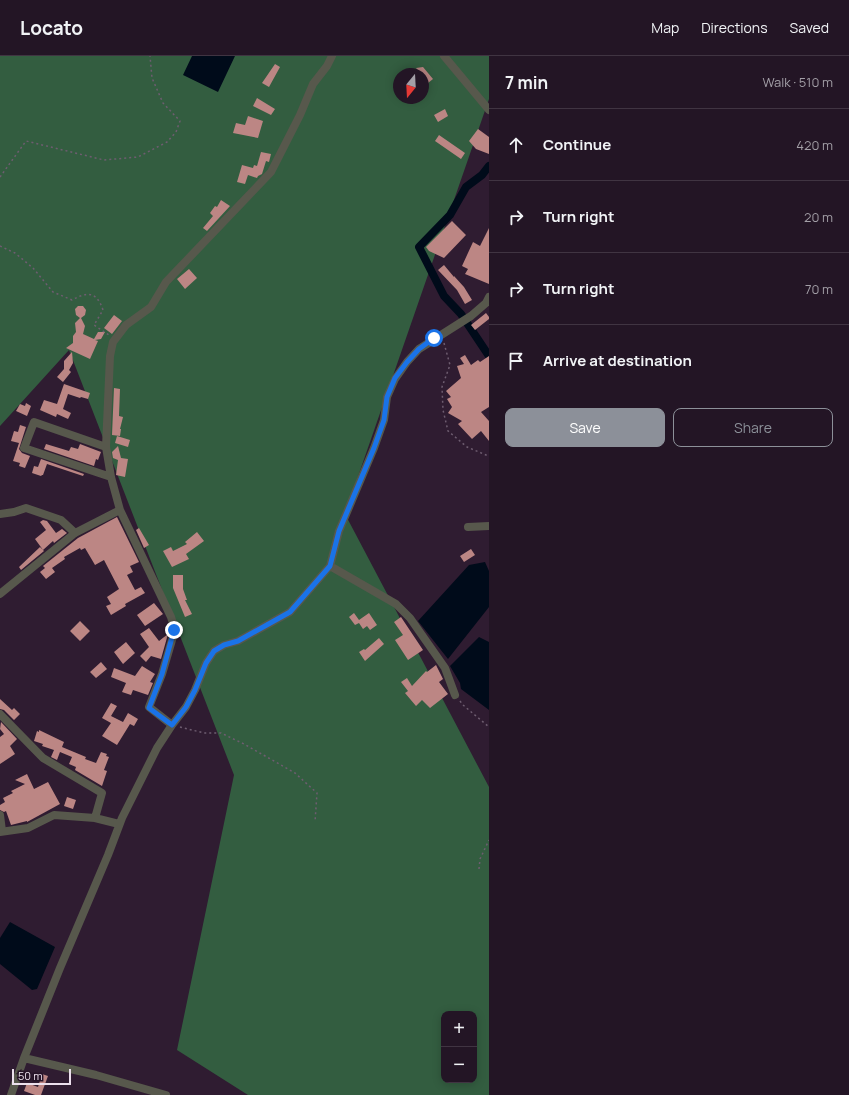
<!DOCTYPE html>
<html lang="en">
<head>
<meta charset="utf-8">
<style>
	:root { --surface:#231525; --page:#2b1e2d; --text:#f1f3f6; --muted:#a39fa7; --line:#403442; --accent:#8c9099 }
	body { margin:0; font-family:Manrope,sans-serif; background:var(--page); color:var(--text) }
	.controls { position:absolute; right:12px; bottom:12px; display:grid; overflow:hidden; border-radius:8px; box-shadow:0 2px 10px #0003 }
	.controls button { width:36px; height:36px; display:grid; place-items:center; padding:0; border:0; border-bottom:1px solid var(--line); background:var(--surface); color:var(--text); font:20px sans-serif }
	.compass { position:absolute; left:393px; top:12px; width:36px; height:36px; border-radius:50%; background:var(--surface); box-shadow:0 2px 10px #0003; rotate:198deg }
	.scale { position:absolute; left:12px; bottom:10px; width:59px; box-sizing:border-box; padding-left:4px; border:2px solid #ece0ed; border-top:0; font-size:11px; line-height:14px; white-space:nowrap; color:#ece0ed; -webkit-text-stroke:3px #251327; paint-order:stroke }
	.stop { position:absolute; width:12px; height:12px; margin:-9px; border:3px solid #1a73e8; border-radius:50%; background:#fff }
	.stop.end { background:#1a73e8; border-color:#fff; box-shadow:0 1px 4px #0008 }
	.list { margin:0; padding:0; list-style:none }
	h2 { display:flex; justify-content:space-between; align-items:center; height:52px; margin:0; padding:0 16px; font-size:17px }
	h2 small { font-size:13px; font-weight:400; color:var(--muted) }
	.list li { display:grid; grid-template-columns:26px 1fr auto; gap:12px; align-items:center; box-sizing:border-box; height:72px; padding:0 16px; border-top:1px solid var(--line) }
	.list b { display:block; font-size:15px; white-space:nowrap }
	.list em { font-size:13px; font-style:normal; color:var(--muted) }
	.actions { display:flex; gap:8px; padding:12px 16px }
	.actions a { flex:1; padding:9px 0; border:1px solid var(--accent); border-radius:8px; text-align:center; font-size:14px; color:var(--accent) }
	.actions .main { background:var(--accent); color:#fff }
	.icon { flex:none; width:22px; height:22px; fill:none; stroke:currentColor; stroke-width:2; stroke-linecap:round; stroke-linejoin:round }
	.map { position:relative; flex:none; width:489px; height:1039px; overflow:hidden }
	header { display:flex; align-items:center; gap:24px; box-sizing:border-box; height:56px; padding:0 20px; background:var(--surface); border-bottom:1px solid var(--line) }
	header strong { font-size:19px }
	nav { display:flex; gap:22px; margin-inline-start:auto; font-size:14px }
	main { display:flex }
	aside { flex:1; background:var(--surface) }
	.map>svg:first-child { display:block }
	.forest { fill:#335d40; fill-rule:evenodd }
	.water { fill:#000b1a }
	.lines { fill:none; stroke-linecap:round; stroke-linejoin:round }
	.canal { stroke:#000b1a; stroke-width:8 }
	.building { fill:#bc8684 }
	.path { stroke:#6e5d70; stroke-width:1.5; stroke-dasharray:2 3; stroke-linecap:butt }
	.minor { stroke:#57584c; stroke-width:8 }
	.route { stroke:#1a73e8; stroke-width:5 }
</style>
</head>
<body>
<header>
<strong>Locato</strong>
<nav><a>Map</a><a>Directions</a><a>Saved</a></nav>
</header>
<main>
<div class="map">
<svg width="489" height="1039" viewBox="0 0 489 1039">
	<rect width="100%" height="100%" fill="#2f1c31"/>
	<path class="forest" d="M 0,0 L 489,0 L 489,43 L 345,458 L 489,731 L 489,1039 L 248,1039 L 177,994 L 234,719 L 69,294 L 0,370 ZM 399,18 L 423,18 L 423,42 L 399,42 ZM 444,958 L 474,958 L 474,1024 L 444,1024 Z"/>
	<path class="water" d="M 192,0 L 235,0 L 218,36 L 183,19 Z
		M 485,506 L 489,515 L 489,551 L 448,603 L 418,565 L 469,509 Z
		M 479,581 L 489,586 L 489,654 L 461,633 L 460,627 L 450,610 Z
		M 10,866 L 55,891 L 37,933 L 32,934 L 0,908 L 0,882 Z"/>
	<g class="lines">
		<path class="canal" d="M 489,110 L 482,119 L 466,131 L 450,159 L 419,191 L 444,240 L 461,258 L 489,300"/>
	</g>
	<path class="building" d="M 275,8 L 280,11 L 269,31 L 262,27 Z
		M 423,11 L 433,23 L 428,27 L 423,20 L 423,18 L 421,18 L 416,12 Z
		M 257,42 L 275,53 L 271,59 L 253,50 Z
		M 445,53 L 448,60 L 438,66 L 434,59 Z
		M 248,60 L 263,65 L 258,82 L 233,77 L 236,67 L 245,69 Z
		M 478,73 L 489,81 L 489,98 L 476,93 L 469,85 Z
		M 439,79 L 465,97 L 461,103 L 435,85 Z
		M 261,96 L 271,98 L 269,106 L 266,105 L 262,118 L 258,120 L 257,122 L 248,119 L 245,128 L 237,126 L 242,109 L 253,112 L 254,109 L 257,110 Z
		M 221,144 L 230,150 L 207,175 L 203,172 L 213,160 L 210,157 L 215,150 L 217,151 Z
		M 452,165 L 466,179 L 444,202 L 429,195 L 426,191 Z
		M 489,172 L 489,228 L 465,218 L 468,213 L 462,210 L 473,186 L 480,190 Z
		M 444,209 L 454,221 L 454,220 L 464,231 L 472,244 L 465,248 L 457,234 L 438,214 Z
		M 189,213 L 197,222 L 185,233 L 177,223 Z
		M 78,250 L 83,250 L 86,254 L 85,259 L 81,262 L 85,270 L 83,278 L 94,283 L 98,276 L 105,276 L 101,283 L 95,284 L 98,285 L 90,303 L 66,292 L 73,287 L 73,280 L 76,276 L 75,267 L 80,262 L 76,259 L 75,253 Z
		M 486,257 L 489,261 L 489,263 L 475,274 L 471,269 Z
		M 114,259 L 122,265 L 112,278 L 104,272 Z
		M 72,296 L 73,307 L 69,314 L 71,316 L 63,326 L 57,321 L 64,313 L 64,305 Z
		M 465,299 L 471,309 L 478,304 L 480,306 L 489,300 L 489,351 L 481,356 L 489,365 L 489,385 L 481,375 L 472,383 L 458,368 L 462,365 L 448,357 L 452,351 L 447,343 L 451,341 L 446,335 L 461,322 L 457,310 L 464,308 L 460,302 Z
		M 64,328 L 90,337 L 88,343 L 81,341 L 80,342 L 68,338 L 63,353 L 71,357 L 68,363 L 57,358 L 56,361 L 40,354 L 44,344 L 57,348 Z
		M 114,332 L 120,333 L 119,360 L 123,361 L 120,373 L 121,373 L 120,380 L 112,379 Z
		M 26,347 L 31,350 L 27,360 L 16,355 L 20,348 L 25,350 Z
		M 20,369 L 26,371 L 19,393 L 22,397 L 30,400 L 25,412 L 19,410 L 20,407 L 13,405 L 19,387 L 11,385 L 14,375 L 18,376 Z
		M 117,380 L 130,384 L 128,391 L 115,387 Z
		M 46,388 L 69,395 L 71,391 L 78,393 L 80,388 L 101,396 L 98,404 L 96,403 L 94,410 L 44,393 Z
		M 118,390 L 121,402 L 128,403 L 125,421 L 116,419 L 118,404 L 113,402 L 112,396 Z
		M 41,403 L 84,418 L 83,420 L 47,408 L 43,419 L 42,419 L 41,420 L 32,417 L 34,410 L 38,411 Z
		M 117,461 L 139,506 L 130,510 L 133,516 L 127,519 L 135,534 L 141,531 L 145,537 L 125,548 L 126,550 L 111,559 L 106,550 L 111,548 L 107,541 L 119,533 L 104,504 L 95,509 L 85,492 L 81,494 L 80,492 L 64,501 L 65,503 L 52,512 L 55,516 L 46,523 L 40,516 L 45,512 L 43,510 L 78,482 Z
		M 43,464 L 47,465 L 56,477 L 62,473 L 67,477 L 54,487 L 53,485 L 43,494 L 35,483 L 46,474 L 40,466 Z
		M 139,472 L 149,489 L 144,492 L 136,474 Z
		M 197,476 L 204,485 L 186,498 L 189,503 L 172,511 L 163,495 L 171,491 L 173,495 L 187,488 L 185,486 Z
		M 40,491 L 44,495 L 21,514 L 19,511 Z
		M 471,493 L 475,499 L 464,506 L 460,500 Z
		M 173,519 L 183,519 L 183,533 L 187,544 L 185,544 L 192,558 L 185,561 L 173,532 Z
		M 154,547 L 163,558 L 145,570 L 137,559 Z
		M 354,557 L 359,564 L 369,557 L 377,569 L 370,574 L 367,570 L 363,573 L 359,567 L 355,569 L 349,561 Z
		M 401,561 L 423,594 L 408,604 L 395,584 L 403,579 L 394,566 Z
		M 80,565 L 90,575 L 80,585 L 70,575 Z
		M 149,572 L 159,585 L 168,578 L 161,603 L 151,600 L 146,606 L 140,600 L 149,591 L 140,578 Z
		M 379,582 L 384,588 L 365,605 L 359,596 L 364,593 L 365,594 Z
		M 126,586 L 135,597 L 123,608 L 114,596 Z
		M 101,606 L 107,613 L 96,622 L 90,616 Z
		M 436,609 L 443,623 L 439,626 L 448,638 L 430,652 L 422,644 L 416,650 L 405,637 L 408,635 L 401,626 L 407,622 L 412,630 L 426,615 L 427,616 Z
		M 142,610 L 155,618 L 150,626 L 153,627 L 148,639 L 133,634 L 131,639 L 122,636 L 126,627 L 111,621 L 114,612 L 135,620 Z
		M 0,643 L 12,654 L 14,652 L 20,658 L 14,664 L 4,654 L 0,653 Z
		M 111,647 L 117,650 L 111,660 L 123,666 L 128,657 L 138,663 L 134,670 L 130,668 L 117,689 L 102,680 L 111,667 L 102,662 Z
		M 1,666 L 17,683 L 10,690 L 15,698 L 0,708 L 0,681 L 4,678 L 0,673 Z
		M 39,674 L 64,686 L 62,691 L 86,701 L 85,703 L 96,707 L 101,696 L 107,698 L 106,700 L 109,701 L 104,714 L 107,715 L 102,730 L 75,714 L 76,711 L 69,708 L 72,701 L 60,696 L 57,704 L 51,701 L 54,694 L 42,690 L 43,688 L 34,685 L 37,675 L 39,676 Z
		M 27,718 L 34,733 L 48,726 L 60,748 L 27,766 L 27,765 L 11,769 L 6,755 L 4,756 L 0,754 L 0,749 L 5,746 L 3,742 L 13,737 L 11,735 L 25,728 L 15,724 Z
		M 67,741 L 76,744 L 73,753 L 64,750 Z
		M 42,1018 L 48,1020 L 41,1039 L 35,1039 L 24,1035 L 27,1027 L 38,1031 Z"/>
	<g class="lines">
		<path class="path" d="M 0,121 L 26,85 L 104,104 L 138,101 L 167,86 L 176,76 L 180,65 L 163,47 L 152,22 L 150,0
			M 0,190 L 15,197 L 33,212 L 53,236 L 72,244 C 88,235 97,236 103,254 L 94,269 L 109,279
			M 444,287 L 450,309 L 442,331 L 443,354 L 448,375 L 467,391 L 486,399 L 489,398
			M 460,645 L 463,649 L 489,671
			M 180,671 L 204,677 L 221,677 L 244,688 L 295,717 L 317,737 L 315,766
			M 479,813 L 480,803 L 489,784"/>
		<path class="minor" d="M 444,0 L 489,54
			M 106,391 L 34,366 L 24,392 L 111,421
			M 120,454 L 111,421 L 106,391 L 110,300 L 113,286 L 126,269 L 151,251 L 166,226 L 271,116 L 300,59 L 313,28 L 327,10 L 332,0
			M 0,458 L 14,456 L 26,452 L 61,464 L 75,477
			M 468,471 L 489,470
			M 330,510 L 396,548 L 410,562 L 445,612 L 455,639
			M 0,538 L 75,477 L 120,454 L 171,561 L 175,574 L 172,584 L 162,618 L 149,651 L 172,669
			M 0,658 L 43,702 L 102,737 L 95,762
			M 0,759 L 2,775
			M 0,776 L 28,772 L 54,759 L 95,762 L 119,768
			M 24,1002 L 96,1019 L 166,1039
			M 11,1039 L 24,1002 L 60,912 L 108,799 L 122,762 L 157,692 L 172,669 L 186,651 L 195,634 L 206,607 L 214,595 L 224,589 L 238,585 L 290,556 L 330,510 L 339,475 L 374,392 L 384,364 L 387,341 L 395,323 L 407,306 L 419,293 L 471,260 L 486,247 L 489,241"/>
	</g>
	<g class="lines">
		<path class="route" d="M 174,574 L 162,618 L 149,652 L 172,669 L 186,651 L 195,634 L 206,607 L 214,595 L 224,589 L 238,585 L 290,556 L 330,510 L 339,475 L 374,392 L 384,364 L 387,341 L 395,322 L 407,306 L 419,293 L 434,282"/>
	</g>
</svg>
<div class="controls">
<button>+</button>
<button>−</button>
</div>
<svg class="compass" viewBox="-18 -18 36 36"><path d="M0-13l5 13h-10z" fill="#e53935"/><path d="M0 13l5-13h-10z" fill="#a39fa7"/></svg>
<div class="scale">50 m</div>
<div class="stop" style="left:434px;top:282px"></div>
<div class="stop end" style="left:174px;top:574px"></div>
</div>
<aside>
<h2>7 min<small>Walk · 510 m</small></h2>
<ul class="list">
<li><svg class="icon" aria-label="ahead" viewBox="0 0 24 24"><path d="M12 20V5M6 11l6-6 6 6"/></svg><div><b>Continue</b></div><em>420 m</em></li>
<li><svg class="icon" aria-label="right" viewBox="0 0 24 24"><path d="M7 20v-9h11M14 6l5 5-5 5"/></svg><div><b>Turn right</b></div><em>20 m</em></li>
<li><svg class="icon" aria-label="right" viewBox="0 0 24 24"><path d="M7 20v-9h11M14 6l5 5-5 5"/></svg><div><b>Turn right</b></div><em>70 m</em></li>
<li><svg class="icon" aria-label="arrive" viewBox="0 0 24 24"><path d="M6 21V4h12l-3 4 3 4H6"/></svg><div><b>Arrive at destination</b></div></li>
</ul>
<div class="actions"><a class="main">Save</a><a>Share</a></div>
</aside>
</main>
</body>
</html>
